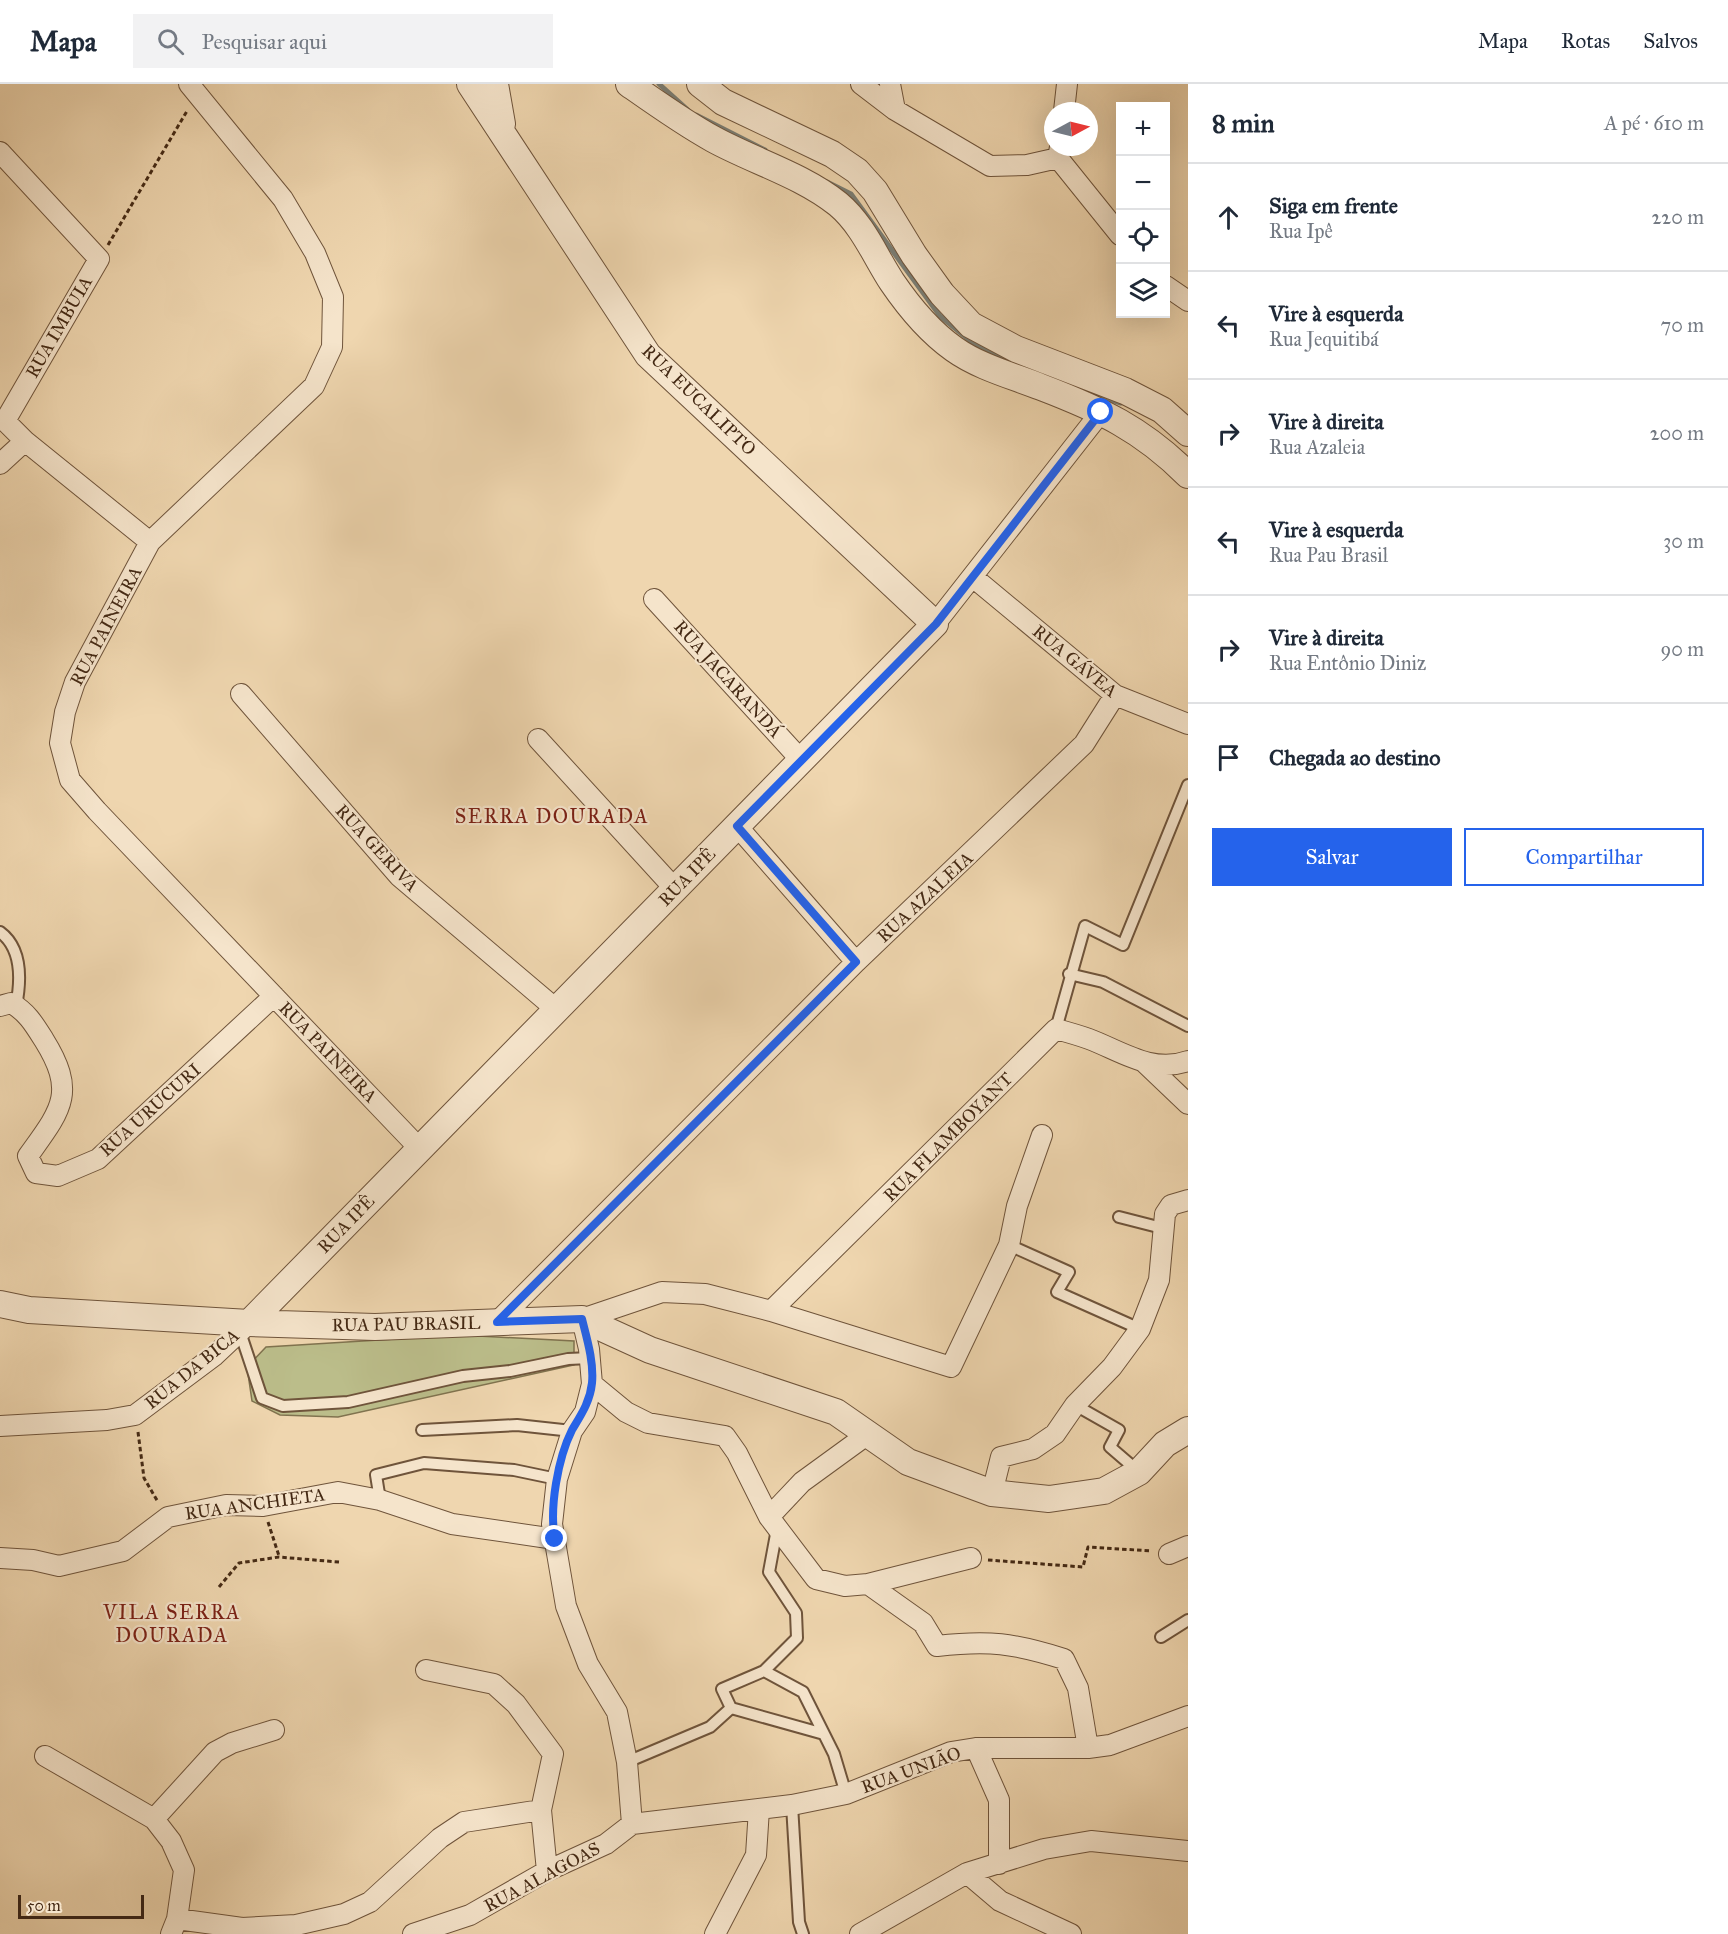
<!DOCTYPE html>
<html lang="pt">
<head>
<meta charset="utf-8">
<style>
	:root { --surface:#fff; --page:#f2f2f3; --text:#1f2937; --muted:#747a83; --line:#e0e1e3; --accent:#2563eb }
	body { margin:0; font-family:"IM FELL Great Primer",serif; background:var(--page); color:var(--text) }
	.controls { position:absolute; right:18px; top:18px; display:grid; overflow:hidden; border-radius:0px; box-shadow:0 6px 24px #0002 }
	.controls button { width:54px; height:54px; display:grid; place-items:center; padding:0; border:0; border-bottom:2px solid var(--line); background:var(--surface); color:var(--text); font:30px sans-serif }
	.compass { position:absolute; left:1044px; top:18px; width:54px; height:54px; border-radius:50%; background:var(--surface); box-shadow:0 6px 24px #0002; rotate:83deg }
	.scale { position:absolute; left:18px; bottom:15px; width:126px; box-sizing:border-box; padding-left:6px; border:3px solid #442914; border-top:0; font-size:16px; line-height:21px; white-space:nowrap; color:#442914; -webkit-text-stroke:4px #f5e4cb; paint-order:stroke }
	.stop { position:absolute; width:18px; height:18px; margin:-14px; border:4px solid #2563eb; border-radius:50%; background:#fff }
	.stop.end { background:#2563eb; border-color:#fff; box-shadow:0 2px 6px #0008 }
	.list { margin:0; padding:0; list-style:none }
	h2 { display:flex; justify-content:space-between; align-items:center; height:78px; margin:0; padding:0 24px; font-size:26px }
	h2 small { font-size:20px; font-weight:400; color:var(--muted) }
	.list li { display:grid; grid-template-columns:39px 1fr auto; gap:18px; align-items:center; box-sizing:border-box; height:108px; padding:0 24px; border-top:2px solid var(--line) }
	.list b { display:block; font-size:22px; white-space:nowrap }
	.list p { margin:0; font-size:20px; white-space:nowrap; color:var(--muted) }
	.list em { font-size:20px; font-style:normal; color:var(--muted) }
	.actions { display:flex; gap:12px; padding:18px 24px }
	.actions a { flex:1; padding:14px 0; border:2px solid var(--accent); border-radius:0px; text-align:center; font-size:21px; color:var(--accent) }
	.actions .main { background:var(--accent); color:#fff }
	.icon { flex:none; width:33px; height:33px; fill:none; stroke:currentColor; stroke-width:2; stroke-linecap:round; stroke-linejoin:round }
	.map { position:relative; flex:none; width:1188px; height:1850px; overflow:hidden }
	header { display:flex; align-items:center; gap:36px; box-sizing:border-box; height:84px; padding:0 30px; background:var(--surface); border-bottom:2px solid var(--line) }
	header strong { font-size:28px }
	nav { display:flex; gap:33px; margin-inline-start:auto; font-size:21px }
	.search { width:420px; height:54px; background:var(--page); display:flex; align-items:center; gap:15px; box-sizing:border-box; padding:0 21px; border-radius:0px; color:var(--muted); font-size:22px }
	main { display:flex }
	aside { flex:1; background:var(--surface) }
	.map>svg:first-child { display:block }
	.green { fill:#bbbd8a; stroke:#80734f; stroke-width:1.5 }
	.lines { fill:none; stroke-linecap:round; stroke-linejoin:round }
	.stream { stroke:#7a7e75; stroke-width:5 }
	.service-casing { stroke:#6f543b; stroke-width:14 }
	.minor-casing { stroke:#6f543b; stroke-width:22 }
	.tertiary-casing { stroke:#6f543b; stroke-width:28 }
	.path { stroke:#442914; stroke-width:3; stroke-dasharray:4.5 3; stroke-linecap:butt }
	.service { stroke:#f5e4cb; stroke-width:10 }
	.minor { stroke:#f5e4cb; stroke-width:20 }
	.tertiary { stroke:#f5e4cb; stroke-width:26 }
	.route { stroke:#2563eb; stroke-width:8 }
	.labels { text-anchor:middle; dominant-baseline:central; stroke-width:4.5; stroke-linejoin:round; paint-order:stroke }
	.street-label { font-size:18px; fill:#442914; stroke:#f5e4cb }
	.neighbourhood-label { font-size:20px; letter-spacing:1.5px; fill:#7a1f14; stroke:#f5e4cb }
</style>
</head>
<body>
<header>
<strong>Mapa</strong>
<div class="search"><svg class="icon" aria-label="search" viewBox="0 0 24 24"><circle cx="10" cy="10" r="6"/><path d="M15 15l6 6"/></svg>Pesquisar aqui</div>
<nav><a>Mapa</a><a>Rotas</a><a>Salvos</a></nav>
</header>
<main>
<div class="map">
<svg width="1188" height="1850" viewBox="0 0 1188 1850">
	<rect width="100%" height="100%" fill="#efd6af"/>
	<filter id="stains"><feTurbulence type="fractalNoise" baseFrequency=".00333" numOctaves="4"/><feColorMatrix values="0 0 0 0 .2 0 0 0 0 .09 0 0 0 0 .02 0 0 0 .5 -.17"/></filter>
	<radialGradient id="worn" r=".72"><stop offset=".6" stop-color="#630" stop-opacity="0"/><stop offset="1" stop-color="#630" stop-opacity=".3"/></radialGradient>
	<path class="green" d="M 460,1251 L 574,1257 L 574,1281 L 338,1333 L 280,1331 L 252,1317 L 247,1283 L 266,1263 Z"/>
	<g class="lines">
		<path class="stream" d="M 659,0 L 688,26
			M 696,31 L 765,66
			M 827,98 L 851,110 L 940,232 L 973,259 L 1005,277
			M 1084,307 L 1121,319"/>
		<defs>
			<path id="service" d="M 0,848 C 23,865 21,897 16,922
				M 1069,890 L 1103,898 L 1188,942
				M 1056,945 L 1085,842 L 1123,861 L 1188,701
				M 1119,1133 L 1162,1144
				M 1009,1161 L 1069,1188 L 1057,1208 L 1140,1245
				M 240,1248 L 262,1314 L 283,1322 L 348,1318 L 463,1292 L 510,1287 L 568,1275 L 590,1274
				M 1075,1321 L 1119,1346 L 1110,1363 L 1139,1388
				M 422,1346 L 517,1341 L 572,1347
				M 380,1416 L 376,1391 L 424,1379 L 514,1386 L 557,1395
				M 777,1445 L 769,1488 L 796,1529 L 797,1554 L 764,1587 L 803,1608 L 834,1670 L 846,1710
				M 1161,1553 L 1188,1536
				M 731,1624 L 824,1650
				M 627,1678 L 710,1643 L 731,1624 L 722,1605 L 764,1587
				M 792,1721 L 799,1838 L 803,1850"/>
			<path id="minor" d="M 189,0 L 283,115 L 315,169 L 333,213 L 332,263 L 314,302 L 150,458 L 75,598 L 65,628 L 60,659 L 70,696 L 97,727 L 420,1065
				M 861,0 L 895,26 L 990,82 L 1027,81 L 1058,74
				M 890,0 L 895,26
				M 1064,27 L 1067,0
				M 1060,63 L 1058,74 L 1120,151
				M 0,68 L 99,175 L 5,337 L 25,357 L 150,458
				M 1166,202 L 1188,217
				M 0,380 L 25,357
				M 974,494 L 1115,611 L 1188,640
				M 654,515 L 801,676
				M 935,540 L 1101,328
				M 241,610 L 399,792 L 557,926
				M 538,655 L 675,805
				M 737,742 L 856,878
				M 0,922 L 11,919 C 27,928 34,940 44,956 C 77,1009 61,1026 28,1072 L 36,1089 L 58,1092 L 98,1075 L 274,912
				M 1145,979 L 1188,1020
				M 771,1227 L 1056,945 C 1067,948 1078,951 1089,955 C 1121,967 1152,990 1188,977
				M 497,1238 L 856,878 L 1084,660 L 1115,611
				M 592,1300 L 626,1328 L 648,1339 L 725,1352 L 737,1369 L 769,1433 L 816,1495 L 845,1502 L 868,1500 L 923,1539 L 937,1562 C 989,1556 1013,1559 1064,1575 L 1078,1604 L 1088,1664
				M 0,1342 L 107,1336 L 135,1331 L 214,1272 L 249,1239
				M 992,1409 L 1001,1373 L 1033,1365 L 1055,1350 L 1075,1321 L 1112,1283 L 1140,1245 L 1159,1196 L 1165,1130 L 1171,1121 L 1188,1116
				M 769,1433 L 802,1398 L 868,1350
				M 1169,1470 L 1188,1462
				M 0,1474 L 33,1476 L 59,1482 L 123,1467 L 168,1433 L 226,1421 L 263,1422 L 338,1408 L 380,1416 L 452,1440 L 555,1455
				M 868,1500 L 971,1474
				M 426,1586 L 494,1600 L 516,1620 L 553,1670 L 541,1726 L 547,1787
				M 976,1664 L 999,1716 L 999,1780
				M 45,1672 L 154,1735 L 171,1757 L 184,1786 L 177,1835 L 171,1850
				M 154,1735 L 215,1668 L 232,1659 L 274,1646
				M 632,1740 L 627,1678 L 617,1628 L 588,1580 L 566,1522 L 552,1440 L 557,1395 L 572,1347 L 585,1328 L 592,1300 L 589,1265 L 582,1235 L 662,1208 L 705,1210 L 771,1227 L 951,1283 L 1009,1161 L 1017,1122 L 1042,1051
				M 632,1740 L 792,1721 L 846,1710 L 951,1668 L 976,1664 L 1088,1664 L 1110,1661 L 1188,1632
				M 967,1789 L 1000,1817 L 1071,1850
				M 177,1835 L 242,1844 L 296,1841 L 344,1830 L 370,1818 L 440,1754 L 464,1738 L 541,1726
				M 413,1850 L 470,1831 L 547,1787 L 606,1760 L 632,1740
				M 715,1850 L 756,1771 L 759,1725
				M 860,1850 L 967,1789 L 1044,1765 L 1091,1757 L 1188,1767"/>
			<path id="tertiary" d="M 495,0 L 502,40
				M 629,0 C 656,19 684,39 713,55 C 753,77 802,91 838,120 C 863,141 875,172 892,198 C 909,223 930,248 954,265 C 979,283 1013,292 1041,303 C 1101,326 1142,345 1188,391
				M 700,0 L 723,18 L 832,70 L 857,87 L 875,107 L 914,171 L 942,210 L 971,241 L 1016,265 L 1125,307 L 1162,326 L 1188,349
				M 0,1220 L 29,1226 L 249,1239 L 375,1243 L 582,1235 L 650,1266 L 836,1328 L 908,1378 L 992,1409 L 1049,1415 L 1104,1407 L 1139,1388 L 1165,1360 L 1188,1346
				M 249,1239 L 935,540 L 648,271 L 470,0"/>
		</defs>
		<use href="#service" class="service-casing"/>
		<use href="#minor" class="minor-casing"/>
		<use href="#tertiary" class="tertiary-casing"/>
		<path class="path" d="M 108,161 L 187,27
			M 138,1348 L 144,1394 L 158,1418
			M 268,1438 L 279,1472
			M 988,1476 L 1083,1483 L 1088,1463 L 1152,1467
			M 219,1503 L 239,1479 L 279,1473 L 339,1478"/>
		<use href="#service" class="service"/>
		<use href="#minor" class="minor"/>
		<use href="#tertiary" class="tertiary"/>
	</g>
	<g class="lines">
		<path class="route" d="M 555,1455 C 549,1424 558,1374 572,1346 C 581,1331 590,1318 592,1299 C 594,1278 587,1255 582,1235 L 497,1238 L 856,878 L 737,742 L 936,540 L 1101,328"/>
	</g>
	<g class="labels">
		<g class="street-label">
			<text transform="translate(59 243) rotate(-60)">RUA IMBUIA</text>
			<text transform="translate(699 316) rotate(44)">RUA EUCALIPTO</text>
			<text transform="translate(106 542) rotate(-62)">RUA PAINEIRA</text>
			<text transform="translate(1075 577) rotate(39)">RUA GÁVEA</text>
			<text transform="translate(728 595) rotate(48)">RUA JACARANDÁ</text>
			<text transform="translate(377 764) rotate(47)">RUA GERIVA</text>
			<text transform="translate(687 793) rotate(-46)">RUA IPÊ</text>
			<text transform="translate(925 813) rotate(-43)">RUA AZALEIA</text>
			<text transform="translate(328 968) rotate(46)">RUA PAINEIRA</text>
			<text transform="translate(150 1026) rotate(-42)">RUA URUCURI</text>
			<text transform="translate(948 1053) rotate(-45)">RUA FLAMBOYANT</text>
			<text transform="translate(346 1140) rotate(-46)">RUA IPÊ</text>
			<text transform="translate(406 1240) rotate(-1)">RUA PAU BRASIL</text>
			<text transform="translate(192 1285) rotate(-39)">RUA DA BICA</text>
			<text transform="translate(255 1420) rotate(-8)">RUA ANCHIETA</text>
			<text transform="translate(911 1686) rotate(-20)">RUA UNIÃO</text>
			<text transform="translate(542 1793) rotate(-28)">RUA ALAGOAS</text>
		</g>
		<g class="neighbourhood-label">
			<text x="552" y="732">SERRA DOURADA</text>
			<text x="172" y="1528">VILA SERRA<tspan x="172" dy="23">DOURADA</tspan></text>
		</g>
	</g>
	<rect width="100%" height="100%" filter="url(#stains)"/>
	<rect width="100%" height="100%" fill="url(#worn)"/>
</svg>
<div class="controls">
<button>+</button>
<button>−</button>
<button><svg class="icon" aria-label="locate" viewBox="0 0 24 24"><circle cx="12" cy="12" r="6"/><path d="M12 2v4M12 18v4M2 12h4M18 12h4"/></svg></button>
<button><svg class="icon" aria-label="layers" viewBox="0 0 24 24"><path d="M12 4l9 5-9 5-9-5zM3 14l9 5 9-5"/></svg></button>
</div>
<svg class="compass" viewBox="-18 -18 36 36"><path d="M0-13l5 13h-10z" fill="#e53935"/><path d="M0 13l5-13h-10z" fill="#747a83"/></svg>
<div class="scale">50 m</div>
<div class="stop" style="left:1101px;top:328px"></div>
<div class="stop end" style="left:555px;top:1455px"></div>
</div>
<aside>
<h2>8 min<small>A pé · 610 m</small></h2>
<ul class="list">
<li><svg class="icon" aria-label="ahead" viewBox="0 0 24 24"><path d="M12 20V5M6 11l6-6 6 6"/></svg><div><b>Siga em frente</b><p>Rua Ipê</p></div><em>220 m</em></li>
<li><svg class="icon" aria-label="left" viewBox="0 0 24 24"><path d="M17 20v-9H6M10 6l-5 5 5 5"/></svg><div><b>Vire à esquerda</b><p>Rua Jequitibá</p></div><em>70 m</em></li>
<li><svg class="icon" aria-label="right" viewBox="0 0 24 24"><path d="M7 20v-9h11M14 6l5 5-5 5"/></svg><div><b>Vire à direita</b><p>Rua Azaleia</p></div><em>200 m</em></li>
<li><svg class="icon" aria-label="left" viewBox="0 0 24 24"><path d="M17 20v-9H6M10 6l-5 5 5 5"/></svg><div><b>Vire à esquerda</b><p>Rua Pau Brasil</p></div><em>30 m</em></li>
<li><svg class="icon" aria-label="right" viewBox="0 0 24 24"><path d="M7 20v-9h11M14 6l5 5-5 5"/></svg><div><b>Vire à direita</b><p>Rua Entônio Diniz</p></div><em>90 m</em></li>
<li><svg class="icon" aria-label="arrive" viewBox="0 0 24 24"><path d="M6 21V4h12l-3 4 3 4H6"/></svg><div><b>Chegada ao destino</b></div></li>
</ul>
<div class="actions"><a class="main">Salvar</a><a>Compartilhar</a></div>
</aside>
</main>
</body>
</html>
